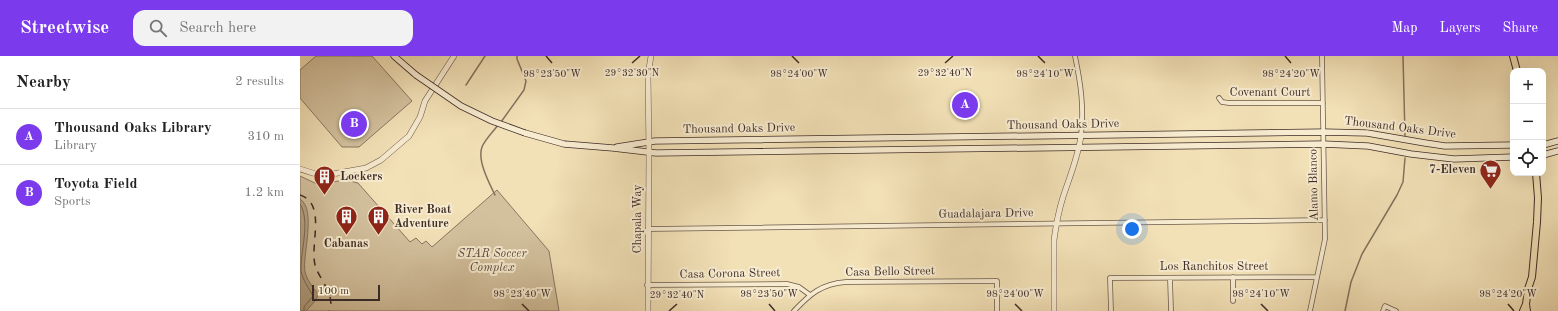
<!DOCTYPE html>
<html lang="en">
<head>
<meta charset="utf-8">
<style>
	:root { --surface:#fff; --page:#f2f2f2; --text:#222; --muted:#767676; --line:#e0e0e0; --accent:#7c3aed }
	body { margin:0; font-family:"Old Standard TT",serif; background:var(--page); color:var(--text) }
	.controls { position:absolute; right:12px; top:12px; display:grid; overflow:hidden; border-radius:8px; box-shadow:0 4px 16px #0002 }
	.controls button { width:36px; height:36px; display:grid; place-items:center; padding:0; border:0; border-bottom:1px solid var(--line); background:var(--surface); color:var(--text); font:20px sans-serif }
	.scale { position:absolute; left:12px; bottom:10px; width:68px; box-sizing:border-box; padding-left:4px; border:2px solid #3d2c26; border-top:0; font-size:11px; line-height:14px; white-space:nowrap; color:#3d2c26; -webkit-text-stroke:3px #f7ebd0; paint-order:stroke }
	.you { position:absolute; left:832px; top:173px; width:14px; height:14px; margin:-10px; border:3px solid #fff; border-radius:50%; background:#1a73e8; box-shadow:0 0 0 6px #1a73e833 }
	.badge { display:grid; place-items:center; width:26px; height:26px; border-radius:50%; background:var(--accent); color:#fff; font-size:13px; font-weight:700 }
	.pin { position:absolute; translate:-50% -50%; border:2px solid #fff; box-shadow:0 1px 4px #0006 }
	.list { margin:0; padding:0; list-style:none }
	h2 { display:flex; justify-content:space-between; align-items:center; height:52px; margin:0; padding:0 16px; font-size:17px }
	h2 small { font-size:13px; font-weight:400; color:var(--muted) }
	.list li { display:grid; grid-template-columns:26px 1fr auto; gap:12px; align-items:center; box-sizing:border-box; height:56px; padding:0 16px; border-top:1px solid var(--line) }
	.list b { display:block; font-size:15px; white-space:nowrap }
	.list p { margin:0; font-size:13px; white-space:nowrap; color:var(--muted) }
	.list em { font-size:13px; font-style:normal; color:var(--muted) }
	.icon { flex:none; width:22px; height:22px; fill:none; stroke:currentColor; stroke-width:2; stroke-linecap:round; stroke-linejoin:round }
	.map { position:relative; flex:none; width:1258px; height:255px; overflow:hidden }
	header { display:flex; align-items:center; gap:24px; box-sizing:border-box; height:56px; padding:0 20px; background:var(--accent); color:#fff }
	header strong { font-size:19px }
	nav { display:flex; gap:22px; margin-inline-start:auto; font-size:14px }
	.search { width:280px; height:36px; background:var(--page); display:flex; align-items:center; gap:10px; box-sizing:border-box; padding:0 14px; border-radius:12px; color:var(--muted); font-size:15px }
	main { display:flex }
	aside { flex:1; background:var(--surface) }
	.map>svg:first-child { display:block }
	.green { fill:#d3c19e; stroke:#887662 }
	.water { fill:#b4a385; stroke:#84735f }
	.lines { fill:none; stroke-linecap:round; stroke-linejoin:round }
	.shore { stroke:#786856; stroke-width:1 }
	.stream { stroke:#84735f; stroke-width:1.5 }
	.minor-casing { stroke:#6a594a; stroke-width:5.5 }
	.tertiary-casing { stroke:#6a594a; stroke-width:6 }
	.secondary-casing { stroke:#3d2c26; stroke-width:7 }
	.primary-casing { stroke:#3d2c26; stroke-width:8 }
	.minor { stroke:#f7ebd0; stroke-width:4 }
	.tertiary { stroke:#f7ebd0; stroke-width:5 }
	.secondary { stroke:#f7ebd0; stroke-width:5.5 }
	.primary { stroke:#f2e0b6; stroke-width:6 }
	.rail { stroke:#3d2c26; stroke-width:1.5; stroke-dasharray:7 7; stroke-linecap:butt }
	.secondary-bridge-casing { stroke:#3d2c26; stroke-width:7; stroke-linecap:butt }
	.secondary-bridge { stroke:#f7ebd0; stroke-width:5.5 }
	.ticks { fill:none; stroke:#3d2c26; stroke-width:1.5 }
	.labels { text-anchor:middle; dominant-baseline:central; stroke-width:4; stroke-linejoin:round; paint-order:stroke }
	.street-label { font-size:12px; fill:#3d2c26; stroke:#f7ebd0 }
	.poi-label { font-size:12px; font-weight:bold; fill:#3d2c26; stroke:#f7ebd0; text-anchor:start }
	.park-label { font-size:12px; font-style:italic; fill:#5b4a3e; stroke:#f7ebd0 }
	.ticks-label { font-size:10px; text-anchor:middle; fill:#3d2c26; stroke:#f7ebd0; stroke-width:4; stroke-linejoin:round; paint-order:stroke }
</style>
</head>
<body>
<header>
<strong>Streetwise</strong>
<div class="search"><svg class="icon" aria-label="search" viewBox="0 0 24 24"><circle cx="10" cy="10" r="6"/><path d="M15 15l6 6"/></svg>Search here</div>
<nav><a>Map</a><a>Layers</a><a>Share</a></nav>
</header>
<main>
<aside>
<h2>Nearby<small>2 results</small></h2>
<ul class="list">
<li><span class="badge">A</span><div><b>Thousand Oaks Library</b><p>Library</p></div><em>310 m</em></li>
<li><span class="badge">B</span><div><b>Toyota Field</b><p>Sports</p></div><em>1.2 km</em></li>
</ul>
</aside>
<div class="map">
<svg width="1258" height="255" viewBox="0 0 1258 255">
	<rect width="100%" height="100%" fill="#f2e0b6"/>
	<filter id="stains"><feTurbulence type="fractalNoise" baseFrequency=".005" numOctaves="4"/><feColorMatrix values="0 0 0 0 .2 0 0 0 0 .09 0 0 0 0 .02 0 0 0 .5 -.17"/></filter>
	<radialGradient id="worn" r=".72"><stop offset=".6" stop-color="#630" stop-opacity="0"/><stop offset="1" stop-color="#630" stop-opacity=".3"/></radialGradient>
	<path class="green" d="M 16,0 L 72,0 L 112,45 L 59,91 L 42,91 L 0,42 L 0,14 Z
		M 0,120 L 17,128 L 46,124 L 58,127 L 110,186 L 116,182 L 122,188 L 126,185 L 132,191 L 197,134 L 249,195 L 259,255 L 0,255 Z"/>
	<path class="water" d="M 0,143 C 17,154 2,199 5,216 C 7,224 13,232 18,238 L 16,244 L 6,255 L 0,255 Z"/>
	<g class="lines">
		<path class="shore" d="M 0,148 C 11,165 0,196 1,215 C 3,225 9,232 13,240 L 4,251 L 4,255"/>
		<path class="stream" d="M 1103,0 L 1105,80
			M 166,29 L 185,0
			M 201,66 L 224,34 L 226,25 L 217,3 L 217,0
			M 195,139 C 189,127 177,104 182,91 C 185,83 193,76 198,69
			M 1045,255 L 1051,226 L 1062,198 L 1097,139 L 1103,126 L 1105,102"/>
		<defs>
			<path id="minor" d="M 775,0 C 781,29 784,51 781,80
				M 919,42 L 922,46 L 929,47 L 1023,47
				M 348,173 L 1025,164
				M 870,222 L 871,254
				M 347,229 L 487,228 L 499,231 L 510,239
				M 933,245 L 933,221
				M 494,255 C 510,238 521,228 546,226 L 697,225 L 697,255
				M 811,255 L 810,222 L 1017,221
				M 1010,255 L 1025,183 L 1022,0
				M 1083,255 L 1085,250 L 1096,255"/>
			<path id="tertiary" d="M 0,113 L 19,119 L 27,119 L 66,112 L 81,104 L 109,80 L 120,61 L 125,45 L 154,0
				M 348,255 L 349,97 L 348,19 L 351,0
				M 754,255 L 754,184 C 756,169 759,154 763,141 C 770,120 778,101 781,80"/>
			<path id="secondary" d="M 94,0 L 116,19
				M 225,77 L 264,88 L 313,92 L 356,97 L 1023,88 L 1068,90 L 1111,98 L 1154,103 L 1213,101
				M 1243,89 L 1258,85
				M 317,91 L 355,85 L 1024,76 L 1067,77 L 1125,87 L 1145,90 L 1213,89
				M 1243,99 L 1258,95"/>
			<path id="primary" d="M 1213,0 L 1217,15
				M 1226,248 L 1228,233 L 1232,221 L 1237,166 L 1238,142 L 1236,117
				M 1223,255 L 1226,248 L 1227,255"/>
		</defs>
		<use href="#minor" class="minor-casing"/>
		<use href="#tertiary" class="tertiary-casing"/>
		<use href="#secondary" class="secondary-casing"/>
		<use href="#primary" class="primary-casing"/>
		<use href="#minor" class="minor"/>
		<use href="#tertiary" class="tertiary"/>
		<use href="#secondary" class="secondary"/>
		<use href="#primary" class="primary"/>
		<path class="rail" d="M 0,139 C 28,148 8,192 16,212 C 21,225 36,241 29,255"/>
		<defs>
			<path id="secondary-bridge" d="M 116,19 L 161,50 L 192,65 L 225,77"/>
		</defs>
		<use href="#secondary-bridge" class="secondary-bridge-casing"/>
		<use href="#secondary-bridge" class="secondary-bridge"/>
	</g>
	<path class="ticks" d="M 246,0 L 252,7M 492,0 L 499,7M 738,0 L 745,7M 985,0 L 991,7M 332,7 L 340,0M 645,7 L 653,0M 222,248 L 229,255M 469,248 L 475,255M 715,248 L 722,255M 961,248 L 968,255M 1208,248 L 1214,255M 369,255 L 377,248"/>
	<defs>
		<symbol id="supermarket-pin" viewBox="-11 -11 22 30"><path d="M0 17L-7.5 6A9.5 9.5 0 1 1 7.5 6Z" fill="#8f2418" stroke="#f7ebd0"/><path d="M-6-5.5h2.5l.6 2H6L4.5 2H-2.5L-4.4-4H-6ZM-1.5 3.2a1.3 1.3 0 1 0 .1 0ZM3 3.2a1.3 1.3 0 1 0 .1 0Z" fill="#fff"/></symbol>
		<symbol id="building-pin" viewBox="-11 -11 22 30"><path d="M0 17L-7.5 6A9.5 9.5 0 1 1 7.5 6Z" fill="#8f2418" stroke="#f7ebd0"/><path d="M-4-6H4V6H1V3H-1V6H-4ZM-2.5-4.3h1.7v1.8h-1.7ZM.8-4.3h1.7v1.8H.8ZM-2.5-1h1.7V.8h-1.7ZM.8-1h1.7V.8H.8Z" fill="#fff"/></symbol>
	</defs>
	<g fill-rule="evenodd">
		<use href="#supermarket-pin" x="1178" y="102" width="25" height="34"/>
		<use href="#building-pin" x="12" y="108" width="25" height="34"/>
		<use href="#building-pin" x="34" y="148" width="25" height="34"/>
		<use href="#building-pin" x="66" y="148" width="25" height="34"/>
	</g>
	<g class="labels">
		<g class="street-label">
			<text x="970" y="37">Covenant Court</text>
			<text transform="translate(763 69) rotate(-1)">Thousand Oaks Drive</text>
			<text transform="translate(1100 72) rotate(7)">Thousand Oaks Drive</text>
			<text transform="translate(439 73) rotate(-1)">Thousand Oaks Drive</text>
			<text transform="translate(1014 129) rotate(-91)">Alamo Blanco</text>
			<text transform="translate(686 158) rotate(-1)">Guadalajara Drive</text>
			<text transform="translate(338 163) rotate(-90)">Chapala Way</text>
			<text x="914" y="211">Los Ranchitos Street</text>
			<text transform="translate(590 216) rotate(-1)">Casa Bello Street</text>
			<text transform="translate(430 218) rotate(-1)">Casa Corona Street</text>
		</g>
		<g class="poi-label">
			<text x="1176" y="114" text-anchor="end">7-Eleven</text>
			<text x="40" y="121">Lockers</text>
			<text x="94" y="154">River Boat<tspan x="94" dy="14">Adventure</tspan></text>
			<text x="46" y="188" text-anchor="middle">Cabanas</text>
		</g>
		<g class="park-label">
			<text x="192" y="198">STAR Soccer<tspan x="192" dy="14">Complex</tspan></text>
		</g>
	</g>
	<g class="ticks-label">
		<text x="332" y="20">29°32'30"N</text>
		<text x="645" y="20">29°32'40"N</text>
		<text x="252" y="21">98°23'50"W</text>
		<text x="499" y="21">98°24'00"W</text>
		<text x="745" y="21">98°24'10"W</text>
		<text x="991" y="21">98°24'20"W</text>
		<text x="222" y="241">98°23'40"W</text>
		<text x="469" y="241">98°23'50"W</text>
		<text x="715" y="241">98°24'00"W</text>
		<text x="961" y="241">98°24'10"W</text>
		<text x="1208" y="241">98°24'20"W</text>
		<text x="377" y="242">29°32'40"N</text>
	</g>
	<rect width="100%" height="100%" filter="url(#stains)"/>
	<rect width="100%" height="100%" fill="url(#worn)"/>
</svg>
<div class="controls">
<button>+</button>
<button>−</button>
<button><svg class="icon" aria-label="locate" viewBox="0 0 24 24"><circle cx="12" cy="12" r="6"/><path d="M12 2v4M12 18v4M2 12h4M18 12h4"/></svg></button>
</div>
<div class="scale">100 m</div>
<div class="you"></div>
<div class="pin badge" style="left:665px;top:49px">A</div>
<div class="pin badge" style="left:54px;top:68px">B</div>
</div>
</main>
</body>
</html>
